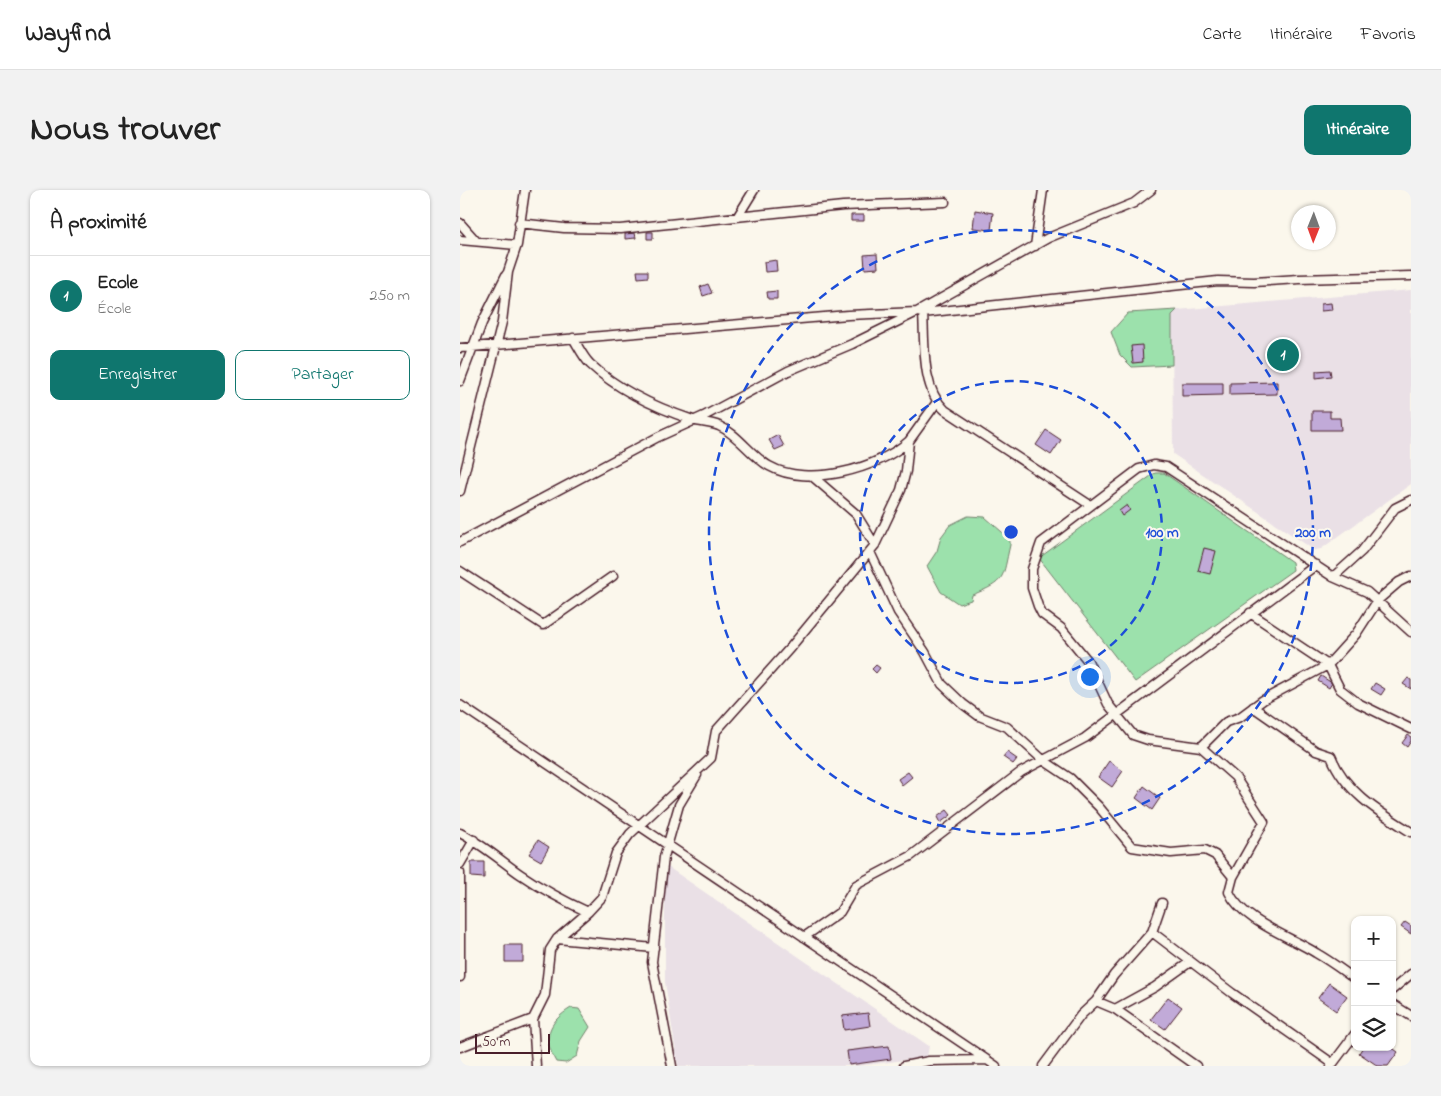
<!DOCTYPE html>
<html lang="fr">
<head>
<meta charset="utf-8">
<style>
	:root { --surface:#fff; --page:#f2f2f2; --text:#222; --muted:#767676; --line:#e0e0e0; --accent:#0f766e }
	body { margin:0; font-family:"Indie Flower",sans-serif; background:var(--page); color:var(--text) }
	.controls { position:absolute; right:15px; bottom:15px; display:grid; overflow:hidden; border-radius:10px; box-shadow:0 1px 4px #0004 }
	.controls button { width:45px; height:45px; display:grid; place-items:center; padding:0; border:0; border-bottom:1px solid var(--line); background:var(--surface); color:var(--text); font:25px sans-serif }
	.compass { position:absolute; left:831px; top:15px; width:45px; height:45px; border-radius:50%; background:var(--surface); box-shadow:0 1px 4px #0004; rotate:181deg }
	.scale { position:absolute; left:15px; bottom:12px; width:75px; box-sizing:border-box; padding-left:5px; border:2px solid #4a1f2b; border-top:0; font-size:14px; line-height:18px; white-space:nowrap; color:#4a1f2b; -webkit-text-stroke:4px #fbf7ec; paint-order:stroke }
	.you { position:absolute; left:629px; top:486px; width:18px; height:18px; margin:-12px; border:4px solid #fff; border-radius:50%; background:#1a73e8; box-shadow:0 0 0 8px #1a73e833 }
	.badge { display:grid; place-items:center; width:32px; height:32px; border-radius:50%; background:var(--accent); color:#fff; font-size:16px; font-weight:700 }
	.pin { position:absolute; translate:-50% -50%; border:2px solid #fff; box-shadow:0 1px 5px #0006 }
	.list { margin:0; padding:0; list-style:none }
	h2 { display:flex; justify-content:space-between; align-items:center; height:65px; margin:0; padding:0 20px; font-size:21px }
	h2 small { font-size:16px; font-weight:400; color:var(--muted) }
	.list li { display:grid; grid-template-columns:32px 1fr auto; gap:15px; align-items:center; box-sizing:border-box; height:80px; padding:0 20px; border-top:1px solid var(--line) }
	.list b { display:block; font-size:19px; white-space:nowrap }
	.list p { margin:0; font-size:16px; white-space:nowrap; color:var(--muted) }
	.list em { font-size:16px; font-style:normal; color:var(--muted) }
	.actions { display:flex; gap:10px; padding:15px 20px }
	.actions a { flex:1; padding:11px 0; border:1px solid var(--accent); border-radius:10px; text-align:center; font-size:18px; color:var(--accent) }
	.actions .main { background:var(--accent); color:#fff }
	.icon { flex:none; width:28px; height:28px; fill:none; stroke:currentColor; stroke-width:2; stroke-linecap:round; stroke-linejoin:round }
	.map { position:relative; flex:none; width:951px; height:876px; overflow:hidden; border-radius:10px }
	header { display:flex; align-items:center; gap:30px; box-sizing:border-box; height:70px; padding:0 25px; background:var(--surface); border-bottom:1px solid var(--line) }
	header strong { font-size:24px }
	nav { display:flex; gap:28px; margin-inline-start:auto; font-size:18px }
	.intro { display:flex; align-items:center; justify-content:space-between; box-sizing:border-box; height:120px; padding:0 30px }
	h1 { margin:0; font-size:35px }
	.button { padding:12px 22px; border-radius:10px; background:var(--accent); color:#fff; font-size:18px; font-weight:700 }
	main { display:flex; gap:30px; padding:0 30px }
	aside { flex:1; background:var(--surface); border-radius:10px; box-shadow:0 1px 4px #0004 }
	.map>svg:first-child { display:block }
	.built { fill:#eae0e6 }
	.green { fill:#9ce1ac; stroke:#73806c }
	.building { fill:#c1aad8; stroke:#4a1f2b }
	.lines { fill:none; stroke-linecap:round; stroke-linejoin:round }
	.street-casing { stroke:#4a1f2b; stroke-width:11 }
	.street { stroke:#fbf7ec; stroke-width:8 }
	.ring { fill:none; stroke:#1d4ed8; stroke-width:2.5; stroke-dasharray:9 6 }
	.centre { fill:#1d4ed8; stroke:#fbf7ec; stroke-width:2.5 }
	.ring-label { font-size:15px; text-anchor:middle; font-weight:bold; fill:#1d4ed8; stroke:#fbf7ec; stroke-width:4; stroke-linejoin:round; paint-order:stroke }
</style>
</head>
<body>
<header>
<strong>Wayfind</strong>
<nav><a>Carte</a><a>Itinéraire</a><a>Favoris</a></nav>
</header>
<div class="intro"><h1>Nous trouver</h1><a class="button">Itinéraire</a></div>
<main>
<aside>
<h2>À proximité<small></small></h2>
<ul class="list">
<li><span class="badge">1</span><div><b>Ecole</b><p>École</p></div><em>250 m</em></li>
</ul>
<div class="actions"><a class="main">Enregistrer</a><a>Partager</a></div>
</aside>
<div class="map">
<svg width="951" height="876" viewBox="0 0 951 876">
	<rect width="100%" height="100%" fill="#fbf7ec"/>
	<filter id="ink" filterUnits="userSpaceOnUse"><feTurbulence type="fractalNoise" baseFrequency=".02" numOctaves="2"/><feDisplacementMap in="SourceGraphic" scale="10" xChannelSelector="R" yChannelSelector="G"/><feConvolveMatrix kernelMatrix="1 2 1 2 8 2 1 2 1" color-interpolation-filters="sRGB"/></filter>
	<g filter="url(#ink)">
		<path class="built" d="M 951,100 L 951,294 L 861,359 L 854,360 L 713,264 L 712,125 L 717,120 Z
			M 205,675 L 469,856 L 467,867 L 399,876 L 218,876 L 205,792 Z"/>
		<path class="green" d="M 717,120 L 712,125 L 712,175 L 672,177 L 660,165 L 651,142 L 668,123 Z
			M 695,283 L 704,283 L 832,372 L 833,380 L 675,492 L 579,368 Z
			M 508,326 L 525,327 L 550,349 L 550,355 C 542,389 547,391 512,405 L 511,410 L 499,414 L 481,402 L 467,376 L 477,361 L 481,347 L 490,335 Z
			M 111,818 L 119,819 L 130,837 L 121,851 L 117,866 L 106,873 L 96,872 C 82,848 88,832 111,818 Z"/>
		<path class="building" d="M 515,20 L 533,23 L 531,40 L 513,38 Z
			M 391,25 L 404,25 L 404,31 L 391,31 Z
			M 187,42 L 193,42 L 193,49 L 187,49 Z
			M 175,43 L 176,48 L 165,49 L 165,44 Z
			M 417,64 L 418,78 L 405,79 L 404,65 Z
			M 316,70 L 317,81 L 305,82 L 304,72 Z
			M 177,81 L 188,81 L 188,87 L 178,88 Z
			M 248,94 L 252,103 L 243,106 L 240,97 Z
			M 317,101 L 317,109 L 308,109 L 307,102 Z
			M 871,113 L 872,120 L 861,121 L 861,114 Z
			M 682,155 L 683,172 L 673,173 L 671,156 Z
			M 870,180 L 871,186 L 856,188 L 856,181 Z
			M 817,192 L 817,204 L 770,205 L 770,193 Z
			M 722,193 L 763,193 L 763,205 L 722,206 Z
			M 852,221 L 870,221 L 870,228 L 880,228 L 881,240 L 852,240 Z
			M 586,240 L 601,250 L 591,265 L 576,255 Z
			M 318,245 L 324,256 L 315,260 L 309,250 Z
			M 667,315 L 670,320 L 662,326 L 659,321 Z
			M 744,358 L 756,361 L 750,384 L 738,381 Z
			M 416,475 L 420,478 L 416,483 L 412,479 Z
			M 861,486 L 872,493 L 869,498 L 858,491 Z
			M 948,488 L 951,490 L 951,499 L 943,494 Z
			M 915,493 L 925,499 L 921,505 L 911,499 Z
			M 948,545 L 951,547 L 951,551 L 947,557 L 942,553 Z
			M 547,562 L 557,569 L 553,574 L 543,567 Z
			M 649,571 L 663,581 L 652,597 L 638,587 Z
			M 448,582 L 452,587 L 442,595 L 438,589 Z
			M 684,596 L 700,608 L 692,620 L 676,608 Z
			M 487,620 L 491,625 L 480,633 L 477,627 Z
			M 78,650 L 89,657 L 81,671 L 69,664 Z
			M 11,672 L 24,672 L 24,688 L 11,687 Z
			M 945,732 L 951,736 L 951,744 L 941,737 Z
			M 45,755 L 63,755 L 63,772 L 45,772 Z
			M 869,793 L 887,806 L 876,821 L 858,808 Z
			M 708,807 L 722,817 L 705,839 L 691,829 Z
			M 408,823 L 410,836 L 384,840 L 382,826 Z
			M 429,856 L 431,869 L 389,875 L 387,861 Z
			M 903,857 L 931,857 L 938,862 L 928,876 L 918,876 L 899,863 Z"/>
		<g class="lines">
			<defs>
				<path id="street" d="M 278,26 L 294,0
					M 0,33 L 16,51
					M 59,33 L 104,38 L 160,39 L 383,16 L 485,12
					M 0,50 L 57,55
					M 575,56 L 583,0
					M 463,123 L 758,91 L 794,92 L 839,89 L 951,86
					M 113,148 C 118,156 123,167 130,174 C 158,200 197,218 233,230 C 241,233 251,232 259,236 C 278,244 291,266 309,276 C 348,298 418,279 449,251
					M 0,158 L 388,125 L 457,122 L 463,123 C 465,154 461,198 485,220 L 630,315
					M 0,191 L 22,133 L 46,85
					M 352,286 L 396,324 L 415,355
					M 0,301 L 42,132 L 48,82 L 57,55 L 65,0
					M 0,352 L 198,247 L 244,226 L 328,181 L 392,154 L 457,122 L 588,48 L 674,13 L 691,0
					M 410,362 L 438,422 L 465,462 L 482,494 L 503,514 L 519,526 L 547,537 L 583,570 L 610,588 L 639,617 L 672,657 L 711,663 L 745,660 L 755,665 L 773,687 L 769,702 C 782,731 831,747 856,763 C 870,771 882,780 895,789
					M 0,381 L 83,435 L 153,386
					M 873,387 L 902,361 L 935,318 L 951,310
					M 790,423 L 868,475 L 880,499 L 898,513 L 951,539
					M 0,515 L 536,876
					M 793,517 L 856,561 L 871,566 C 885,602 919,622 951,642
					M 741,557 L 766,532 L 780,527 L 803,510 L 868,475 L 896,444 L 918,410 L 939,392 L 951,386
					M 0,643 C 22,654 40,670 60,684 C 82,699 104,711 128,722 L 142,707 L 156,663 L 170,644 L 251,568 L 256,541 L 330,458 L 415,355 L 441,300 L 446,281 L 449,251 L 477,212
					M 0,674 L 14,650
					M 0,683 L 0,787
					M 773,687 L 804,632 L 775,587 L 741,557 L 688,550 L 673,545 L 648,514 L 628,471 L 601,438 L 582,424 L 578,416 L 572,398 L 572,379 L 581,353 L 679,279 L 694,275 L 706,277 L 873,387 L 907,402 L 951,442
					M 692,742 L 772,803 L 872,873
					M 344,747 L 380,722 L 396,695 L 451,666 L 561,582 L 625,548 L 856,375
					M 97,749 L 194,758
					M 932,800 L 951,784
					M 636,811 L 654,785 L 692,742 L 702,713
					M 932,814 L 951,826
					M 655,819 L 695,797 L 730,772
					M 0,857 L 73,829
					M 76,876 L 73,829 L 85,805 L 90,760 L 97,749 L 128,722
					M 212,876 L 192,772 L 204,667 L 219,615 L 237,585
					M 444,876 L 469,871 L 526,870
					M 583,876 L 621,825 L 636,811 L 655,819 L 736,876
					M 871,876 L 895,844"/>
			</defs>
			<use href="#street" class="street-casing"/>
			<use href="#street" class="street"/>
		</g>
	</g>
	<g class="ring">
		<circle cx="551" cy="342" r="151"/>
		<circle cx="551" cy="342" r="302"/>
	</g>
	<circle cx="551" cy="342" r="8" class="centre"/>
	<g class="ring-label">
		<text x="702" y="347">100 m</text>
		<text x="853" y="347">200 m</text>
	</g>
</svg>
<div class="controls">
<button>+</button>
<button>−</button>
<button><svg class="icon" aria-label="layers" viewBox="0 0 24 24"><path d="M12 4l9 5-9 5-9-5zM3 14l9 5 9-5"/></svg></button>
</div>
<svg class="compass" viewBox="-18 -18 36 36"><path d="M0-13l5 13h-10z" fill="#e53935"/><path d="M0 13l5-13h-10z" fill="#767676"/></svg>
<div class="scale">50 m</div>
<div class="you"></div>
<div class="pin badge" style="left:823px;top:165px">1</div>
</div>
</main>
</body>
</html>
